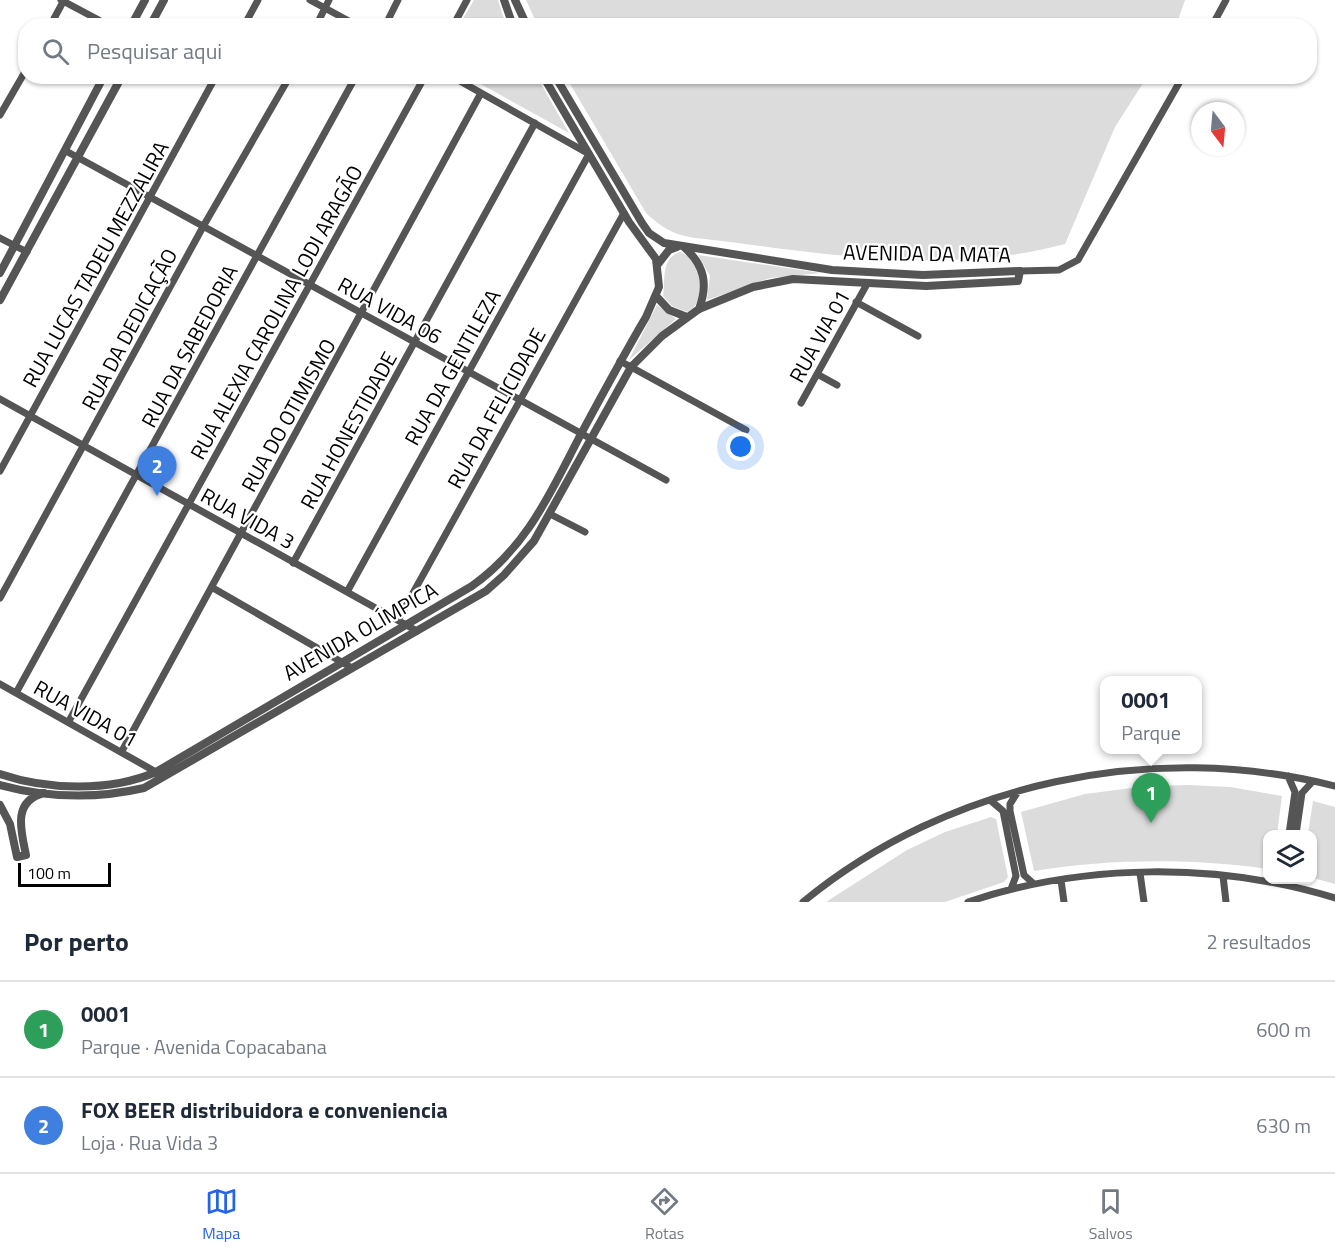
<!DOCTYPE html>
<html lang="pt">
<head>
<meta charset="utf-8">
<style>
	:root { --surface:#fff; --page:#f2f2f3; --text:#1f2937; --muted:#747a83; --line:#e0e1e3; --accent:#2563eb }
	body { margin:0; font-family:"Titillium Web",sans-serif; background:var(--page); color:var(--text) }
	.controls { position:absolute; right:18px; bottom:18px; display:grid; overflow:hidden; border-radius:12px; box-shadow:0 2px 4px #0004 }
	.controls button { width:54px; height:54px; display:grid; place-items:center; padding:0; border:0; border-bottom:2px solid var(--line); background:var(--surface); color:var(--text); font:30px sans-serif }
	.compass { position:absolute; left:1191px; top:102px; width:54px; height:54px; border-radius:50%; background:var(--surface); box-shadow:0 2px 4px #0004; rotate:164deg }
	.scale { position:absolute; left:18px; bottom:15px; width:93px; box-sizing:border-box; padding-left:6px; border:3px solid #000; border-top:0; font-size:16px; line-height:21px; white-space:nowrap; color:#000; -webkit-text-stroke:4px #fff; paint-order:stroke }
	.you { position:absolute; left:741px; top:447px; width:21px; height:21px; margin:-15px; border:4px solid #fff; border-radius:50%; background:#1a73e8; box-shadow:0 0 0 9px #1a73e833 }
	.badge { display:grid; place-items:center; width:39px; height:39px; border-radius:50%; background:var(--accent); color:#fff; font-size:20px; font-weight:700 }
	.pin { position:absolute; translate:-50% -50px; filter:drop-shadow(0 2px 3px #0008) }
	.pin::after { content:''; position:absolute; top:32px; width:21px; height:18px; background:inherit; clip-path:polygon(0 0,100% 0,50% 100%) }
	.popup { position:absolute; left:1100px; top:676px; width:102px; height:78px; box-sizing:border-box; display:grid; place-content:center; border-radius:12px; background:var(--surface); filter:drop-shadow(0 2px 4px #0005); font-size:20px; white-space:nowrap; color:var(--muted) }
	.popup b { font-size:22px; color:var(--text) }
	.popup::after { content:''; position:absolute; left:50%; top:100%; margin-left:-12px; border:12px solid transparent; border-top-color:var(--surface) }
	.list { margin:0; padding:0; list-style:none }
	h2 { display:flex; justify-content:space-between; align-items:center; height:78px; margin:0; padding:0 24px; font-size:26px }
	h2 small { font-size:20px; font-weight:400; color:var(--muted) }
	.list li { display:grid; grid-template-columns:39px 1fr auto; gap:18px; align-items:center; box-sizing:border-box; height:96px; padding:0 24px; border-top:2px solid var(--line) }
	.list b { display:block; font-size:22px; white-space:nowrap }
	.list p { margin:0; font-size:20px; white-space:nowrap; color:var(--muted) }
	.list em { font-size:20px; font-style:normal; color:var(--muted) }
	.icon { flex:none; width:33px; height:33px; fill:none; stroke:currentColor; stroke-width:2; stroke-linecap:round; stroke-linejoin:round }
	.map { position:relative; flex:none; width:1335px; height:902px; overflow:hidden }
	.search { position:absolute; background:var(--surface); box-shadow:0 2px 4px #0004; left:18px; right:18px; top:18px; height:66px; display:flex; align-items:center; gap:15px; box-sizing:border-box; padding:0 21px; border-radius:24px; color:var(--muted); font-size:22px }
	.sheet { height:270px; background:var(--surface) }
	nav { display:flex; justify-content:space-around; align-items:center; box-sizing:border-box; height:84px; border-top:2px solid var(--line); background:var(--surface); font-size:16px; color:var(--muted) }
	nav a { display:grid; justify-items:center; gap:3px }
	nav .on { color:var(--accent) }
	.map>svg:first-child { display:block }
	.green { fill:#dcdcdc }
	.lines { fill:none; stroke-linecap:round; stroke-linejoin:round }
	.minor { stroke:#555; stroke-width:7 }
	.tertiary { stroke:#555; stroke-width:8 }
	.labels { text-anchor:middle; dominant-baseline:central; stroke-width:4.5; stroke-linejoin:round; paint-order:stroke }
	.street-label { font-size:21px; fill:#000; stroke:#fff }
</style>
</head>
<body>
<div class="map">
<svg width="1335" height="902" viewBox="0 0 1335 902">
	<rect width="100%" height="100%" fill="#fff"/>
	<path class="green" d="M 474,0 L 498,0 L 506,25 L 459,25 Z
		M 526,0 L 1185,0 L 1176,26 L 538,26 Z
		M 468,77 L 537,77 L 569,133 Z
		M 566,77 L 1147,77 L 1115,127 L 1065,244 C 943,277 818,252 696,238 C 674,235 662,228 646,213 Z
		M 680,252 C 701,259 710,301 687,312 L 672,306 L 663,296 C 666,279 660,259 680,252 Z
		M 698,255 L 821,273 L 770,278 L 707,300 L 710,276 Z
		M 657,305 L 676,319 L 629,360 Z
		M 1189,785 L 1230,787 L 1282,796 L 1277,834 L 1268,834 L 1267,869 C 1192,858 1108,859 1034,871 L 1021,812 L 1085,794 L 1147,786 Z
		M 1313,801 L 1335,807 L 1335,884 L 1313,878 L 1312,834 L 1308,834 Z
		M 991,817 L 996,819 L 1008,877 L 1004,882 L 945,902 L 826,902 L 907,850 L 945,832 Z"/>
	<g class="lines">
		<path class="minor" d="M 61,0 L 110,26
			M 310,0 L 358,26
			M 50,26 L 64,0
			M 244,26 L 258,0
			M 316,26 L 329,0
			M 385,26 L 398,0
			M 453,26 L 467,0
			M 1212,26 L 1226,0
			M 0,115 L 26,70
			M 66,151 L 666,480
			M 0,238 L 27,252
			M 1020,271 L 1059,270 L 1078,260 L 1183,76
			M 856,302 L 918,336
			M 620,361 L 746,430
			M 817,374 L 837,385
			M 0,399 L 417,631
			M 801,403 L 867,284
			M 0,471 L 216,76
			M 550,514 L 585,532
			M 293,563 L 535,123
			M 213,588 L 352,668
			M 347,592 L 589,154 L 451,76
			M 0,598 L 204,225 L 290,76
			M 398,620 L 624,213
			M 0,684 L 156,772
			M 16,693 L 356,76
			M 69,721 L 425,76
			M 122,751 L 481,93
			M 1288,776 L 1295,792 L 1289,834
			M 1017,793 L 1010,804 L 1010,811 L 1024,875 L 1034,884
			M 990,800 L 1003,811 L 1016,876 L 1011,889
			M 1296,834 L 1302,793 L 1313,781
			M 1140,873 L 1144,902
			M 1223,876 L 1226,902
			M 1061,880 L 1064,902
			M 803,902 C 949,782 1153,740 1335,786
			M 968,902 C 1084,863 1218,862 1335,898"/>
		<path class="tertiary" d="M 504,0 L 513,26
			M 515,0 L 527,26
			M 131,26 L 145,0
			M 150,26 L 164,0
			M 685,248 C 705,266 708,285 699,309
			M 658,264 L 669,250 L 677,247
			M 0,273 L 104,76
			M 656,296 L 669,310 L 687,317
			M 0,300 L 122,76
			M 0,774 C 47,790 110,792 156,772 L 472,586 C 528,546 550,493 581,434 C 602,395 623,356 646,317 L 659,287 L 656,259 L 629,222 L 543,76
			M 0,785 C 48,798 96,799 144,788 L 486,591 L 504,575 L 534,541 L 631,367 L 662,336 L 699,309 L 753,287 L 793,279 L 926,286 L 1018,281 L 1020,271 L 923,275 L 832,270 L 664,243 L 649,233 L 642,223 L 555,76
			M 0,805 L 10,824 L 17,857 L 26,855 C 21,831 12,801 44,793"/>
	</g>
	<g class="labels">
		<g class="street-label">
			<text transform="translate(927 253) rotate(1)">AVENIDA DA MATA</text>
			<text transform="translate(95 264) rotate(-61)">RUA LUCAS TADEU MEZZALIRA</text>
			<text transform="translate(390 310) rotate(29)">RUA VIDA 06</text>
			<text transform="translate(276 312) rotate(-61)">RUA ALEXIA CAROLINA LODI ARAGÃO</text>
			<text transform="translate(129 329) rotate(-62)">RUA DA DEDICAÇÃO</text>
			<text transform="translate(819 336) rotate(-61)">RUA VIA 01</text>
			<text transform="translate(189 346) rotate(-62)">RUA DA SABEDORIA</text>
			<text transform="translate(452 367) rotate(-61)">RUA DA GENTILEZA</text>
			<text transform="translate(496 408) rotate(-61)">RUA DA FELICIDADE</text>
			<text transform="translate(288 415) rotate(-61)">RUA DO OTIMISMO</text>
			<text transform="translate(348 430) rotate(-61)">RUA HONESTIDADE</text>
			<text transform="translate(248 518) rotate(29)">RUA VIDA 3</text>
			<text transform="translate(360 631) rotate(-30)">AVENIDA OLÍMPICA</text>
			<text transform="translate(86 713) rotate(29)">RUA VIDA 01</text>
		</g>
	</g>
</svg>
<div class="controls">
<button><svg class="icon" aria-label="layers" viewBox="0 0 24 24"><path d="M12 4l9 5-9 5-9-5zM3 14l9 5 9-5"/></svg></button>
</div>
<svg class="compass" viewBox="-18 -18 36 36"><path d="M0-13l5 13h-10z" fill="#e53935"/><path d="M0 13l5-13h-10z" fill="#747a83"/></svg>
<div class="scale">100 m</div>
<div class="you"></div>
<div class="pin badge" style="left:1151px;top:823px;background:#2e9e5b">1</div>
<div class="popup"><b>0001</b>Parque</div>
<div class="pin badge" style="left:157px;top:496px;background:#3f7fe0">2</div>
<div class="search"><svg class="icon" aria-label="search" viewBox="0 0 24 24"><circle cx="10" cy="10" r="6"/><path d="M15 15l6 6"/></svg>Pesquisar aqui</div>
</div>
<section class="sheet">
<h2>Por perto<small>2 resultados</small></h2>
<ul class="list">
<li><span class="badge" style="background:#2e9e5b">1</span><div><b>0001</b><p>Parque · Avenida Copacabana</p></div><em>600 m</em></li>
<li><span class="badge" style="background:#3f7fe0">2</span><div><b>FOX BEER distribuidora e conveniencia</b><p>Loja · Rua Vida 3</p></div><em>630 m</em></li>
</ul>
</section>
<nav>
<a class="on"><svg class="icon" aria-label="map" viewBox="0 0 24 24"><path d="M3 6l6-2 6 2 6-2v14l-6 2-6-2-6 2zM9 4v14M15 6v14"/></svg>Mapa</a>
<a><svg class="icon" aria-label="directions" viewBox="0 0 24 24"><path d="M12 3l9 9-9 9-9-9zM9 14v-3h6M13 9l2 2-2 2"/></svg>Rotas</a>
<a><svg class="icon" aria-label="saved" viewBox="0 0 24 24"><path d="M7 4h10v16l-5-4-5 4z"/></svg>Salvos</a>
</nav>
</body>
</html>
